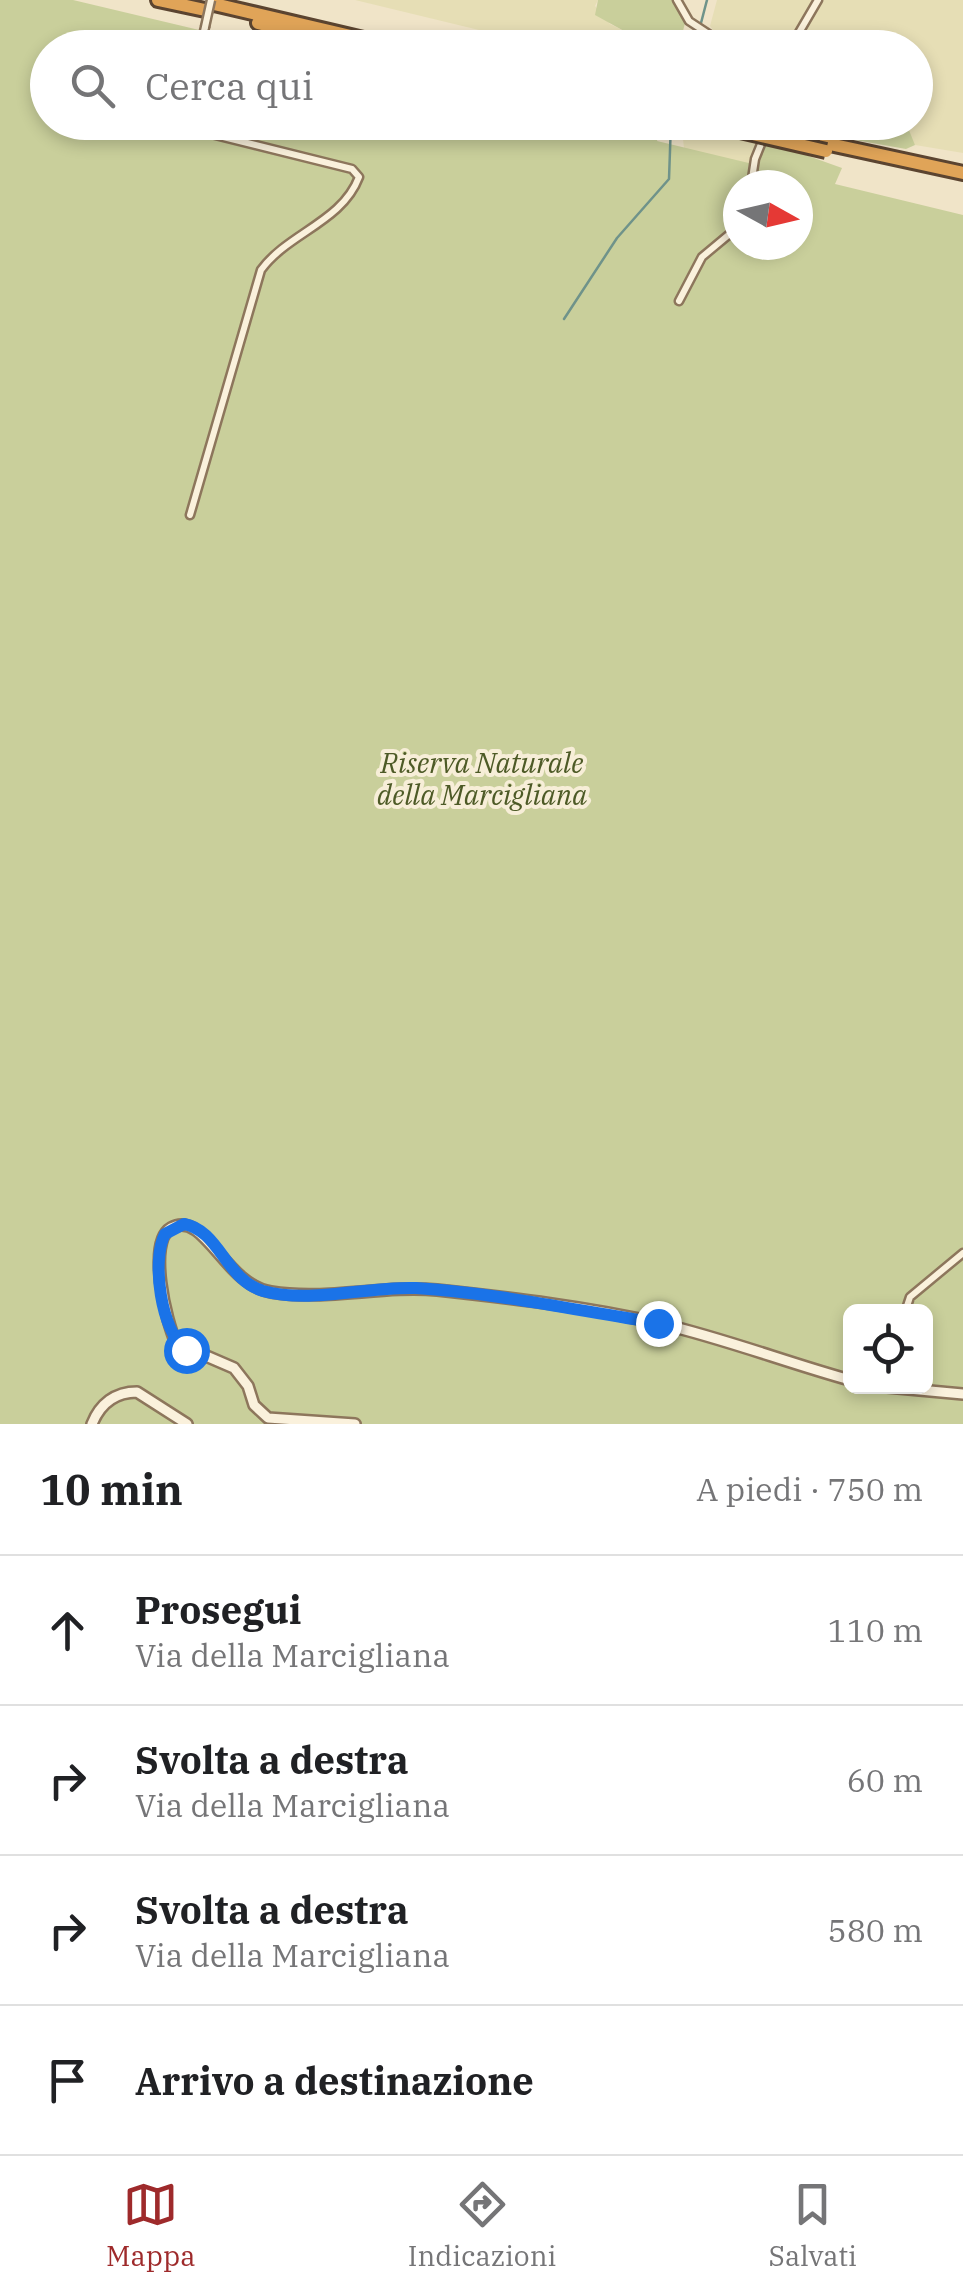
<!DOCTYPE html>
<html lang="it">
<head>
<meta charset="utf-8">
<style>
	:root { --surface:#fff; --page:#f6f6f6; --text:#202124; --muted:#757577; --line:#e0e0e0; --accent:#9e2a2b }
	body { margin:0; font-family:"IBM Plex Serif",serif; background:var(--page); color:var(--text) }
	.controls { position:absolute; right:30px; bottom:30px; display:grid; overflow:hidden; border-radius:15px; box-shadow:0 5px 15px #0003 }
	.controls button { width:90px; height:90px; display:grid; place-items:center; padding:0; border:0; border-bottom:2px solid var(--line); background:var(--surface); color:var(--text); font:50px sans-serif }
	.compass { position:absolute; left:723px; top:170px; width:90px; height:90px; border-radius:50%; background:var(--surface); box-shadow:0 5px 15px #0003; rotate:98deg }
	.stop { position:absolute; width:30px; height:30px; margin:-22px; border:8px solid #1a73e8; border-radius:50%; background:#fff }
	.stop.end { background:#1a73e8; border-color:#fff; box-shadow:0 2px 10px #0008 }
	.list { margin:0; padding:0; list-style:none }
	h2 { display:flex; justify-content:space-between; align-items:center; height:130px; margin:0; padding:0 40px; font-size:42px }
	h2 small { font-size:32px; font-weight:400; color:var(--muted) }
	.list li { display:grid; grid-template-columns:65px 1fr auto; gap:30px; align-items:center; box-sizing:border-box; height:150px; padding:0 40px; border-top:2px solid var(--line) }
	.list b { display:block; font-size:38px; white-space:nowrap }
	.list p { margin:0; font-size:32px; white-space:nowrap; color:var(--muted) }
	.list em { font-size:32px; font-style:normal; color:var(--muted) }
	.icon { flex:none; width:55px; height:55px; fill:none; stroke:currentColor; stroke-width:2; stroke-linecap:round; stroke-linejoin:round }
	.map { position:relative; flex:none; width:963px; height:1424px; overflow:hidden }
	.search { position:absolute; background:var(--surface); box-shadow:0 5px 15px #0003; left:30px; right:30px; top:30px; height:110px; display:flex; align-items:center; gap:25px; box-sizing:border-box; padding:0 35px; border-radius:55px; color:var(--muted); font-size:38px }
	.sheet { height:730px; background:var(--surface) }
	nav { display:flex; justify-content:space-around; align-items:center; box-sizing:border-box; height:140px; border-top:2px solid var(--line); background:var(--surface); font-size:28px; color:var(--muted) }
	nav a { display:grid; justify-items:center; gap:5px }
	nav .on { color:var(--accent) }
	.map>svg:first-child { display:block }
	.farmland { fill:#e6deb5 }
	.green { fill:#c9cf9b; fill-rule:evenodd }
	.lines { fill:none; stroke-linecap:round; stroke-linejoin:round }
	.stream { stroke:#6f938a; stroke-width:2.5 }
	.minor-casing { stroke:#8d765c; stroke-width:11 }
	.tertiary-casing { stroke:#8d765c; stroke-width:14 }
	.motorway-casing { stroke:#5b4430; stroke-width:18 }
	.minor { stroke:#faf1dc; stroke-width:6 }
	.tertiary { stroke:#faf1dc; stroke-width:9 }
	.motorway { stroke:#e0a458; stroke-width:12 }
	.minor-bridge-casing { stroke:#8d765c; stroke-width:11; stroke-linecap:butt }
	.motorway-bridge-casing { stroke:#5b4430; stroke-width:18; stroke-linecap:butt }
	.minor-bridge { stroke:#faf1dc; stroke-width:6 }
	.motorway-bridge { stroke:#e0a458; stroke-width:12 }
	.route { stroke:#1a73e8; stroke-width:12 }
	.labels { text-anchor:middle; dominant-baseline:central; stroke-width:8; stroke-linejoin:round; paint-order:stroke }
	.park-label { font-size:28px; font-style:italic; fill:#4d5a26; stroke:#f7eed8 }
</style>
</head>
<body>
<div class="map">
<svg width="963" height="1424" viewBox="0 0 963 1424">
	<rect width="100%" height="100%" fill="#f0e4c8"/>
	<path class="farmland" d="M 355,0 L 598,0 L 595,6 L 610,24 L 624,31 L 627,40 L 624,47 L 549,47 Z
		M 717,0 L 816,0 L 787,47 L 739,47 L 716,34 L 710,26 Z
		M 823,0 L 963,0 L 963,153 L 915,145 L 905,127 L 906,123 L 916,122 L 916,48 L 795,48 Z
		M 681,123 L 761,123 L 746,185 L 685,156 Z"/>
	<path class="green" d="M 0,0 L 73,0 L 271,47 L 48,48 L 48,122 L 662,123 L 657,141 L 757,165 L 773,123 L 906,123 L 915,145 L 906,149 L 805,131 L 800,153 L 842,168 L 835,184 L 963,215 L 963,1424 L 0,1424 ZM 738,185 L 798,185 L 798,245 L 738,245 ZM 850,1312 L 926,1312 L 926,1386 L 850,1386 Z
		M 598,0 L 676,0 L 685,23 L 679,47 L 624,47 L 624,31 L 595,15 Z"/>
	<g class="lines">
		<path class="stream" d="M 701,23 L 707,0
			M 692,48 L 697,36
			M 564,319 L 617,238 L 669,179 L 671,122"/>
		<defs>
			<path id="minor" d="M 677,0 L 689,21 L 730,48
				M 200,48 L 205,27
				M 790,48 L 818,0
				M 184,122 L 183,127 L 352,169 L 359,177 C 342,222 288,233 261,270 L 190,515
				M 751,185 L 755,159 L 770,122
				M 679,301 L 702,257 L 738,227
				M 905,1312 L 910,1297 L 963,1253"/>
			<path id="tertiary" d="M 876,1386 L 963,1394
				M 92,1424 C 100,1404 115,1392 137,1392 L 187,1424
				M 355,1424 L 268,1418 L 254,1405 L 248,1386 L 234,1368 L 176,1343 C 166,1321 147,1242 171,1228 C 204,1209 225,1285 271,1292 C 326,1301 382,1285 437,1290 C 511,1298 589,1307 662,1324 C 726,1339 788,1363 850,1380"/>
			<path id="motorway" d="M 158,0 L 205,10
				M 214,4 L 402,48
				M 258,23 L 355,48
				M 825,143 L 963,173"/>
		</defs>
		<use href="#minor" class="minor-casing"/>
		<use href="#tertiary" class="tertiary-casing"/>
		<use href="#motorway" class="motorway-casing"/>
		<use href="#minor" class="minor"/>
		<use href="#tertiary" class="tertiary"/>
		<use href="#motorway" class="motorway"/>
		<defs>
			<path id="minor-bridge" d="M 205,27 L 211,0"/>
			<path id="motorway-bridge" d="M 701,122 L 826,151"/>
		</defs>
		<use href="#minor-bridge" class="minor-bridge-casing"/>
		<use href="#motorway-bridge" class="motorway-bridge-casing"/>
		<use href="#minor-bridge" class="minor-bridge"/>
		<use href="#motorway-bridge" class="motorway-bridge"/>
	</g>
	<g class="lines">
		<path class="route" d="M 186,1350 C 161,1332 151,1260 165,1234 L 184,1224 C 219,1230 226,1280 263,1291 C 311,1304 367,1286 416,1288 C 497,1293 579,1311 658,1323"/>
	</g>
	<g class="labels">
		<g class="park-label">
			<text x="482" y="762">Riserva Naturale<tspan x="482" dy="32">della Marcigliana</tspan></text>
		</g>
	</g>
</svg>
<div class="controls">
<button><svg class="icon" aria-label="locate" viewBox="0 0 24 24"><circle cx="12" cy="12" r="6"/><path d="M12 2v4M12 18v4M2 12h4M18 12h4"/></svg></button>
</div>
<svg class="compass" viewBox="-18 -18 36 36"><path d="M0-13l5 13h-10z" fill="#e53935"/><path d="M0 13l5-13h-10z" fill="#757577"/></svg>
<div class="stop" style="left:186px;top:1350px"></div>
<div class="stop end" style="left:658px;top:1323px"></div>
<div class="search"><svg class="icon" aria-label="search" viewBox="0 0 24 24"><circle cx="10" cy="10" r="6"/><path d="M15 15l6 6"/></svg>Cerca qui</div>
</div>
<section class="sheet">
<h2>10 min<small>A piedi · 750 m</small></h2>
<ul class="list">
<li><svg class="icon" aria-label="ahead" viewBox="0 0 24 24"><path d="M12 20V5M6 11l6-6 6 6"/></svg><div><b>Prosegui</b><p>Via della Marcigliana</p></div><em>110 m</em></li>
<li><svg class="icon" aria-label="right" viewBox="0 0 24 24"><path d="M7 20v-9h11M14 6l5 5-5 5"/></svg><div><b>Svolta a destra</b><p>Via della Marcigliana</p></div><em>60 m</em></li>
<li><svg class="icon" aria-label="right" viewBox="0 0 24 24"><path d="M7 20v-9h11M14 6l5 5-5 5"/></svg><div><b>Svolta a destra</b><p>Via della Marcigliana</p></div><em>580 m</em></li>
<li><svg class="icon" aria-label="arrive" viewBox="0 0 24 24"><path d="M6 21V4h12l-3 4 3 4H6"/></svg><div><b>Arrivo a destinazione</b></div></li>
</ul>
</section>
<nav>
<a class="on"><svg class="icon" aria-label="map" viewBox="0 0 24 24"><path d="M3 6l6-2 6 2 6-2v14l-6 2-6-2-6 2zM9 4v14M15 6v14"/></svg>Mappa</a>
<a><svg class="icon" aria-label="directions" viewBox="0 0 24 24"><path d="M12 3l9 9-9 9-9-9zM9 14v-3h6M13 9l2 2-2 2"/></svg>Indicazioni</a>
<a><svg class="icon" aria-label="saved" viewBox="0 0 24 24"><path d="M7 4h10v16l-5-4-5 4z"/></svg>Salvati</a>
</nav>
</body>
</html>
